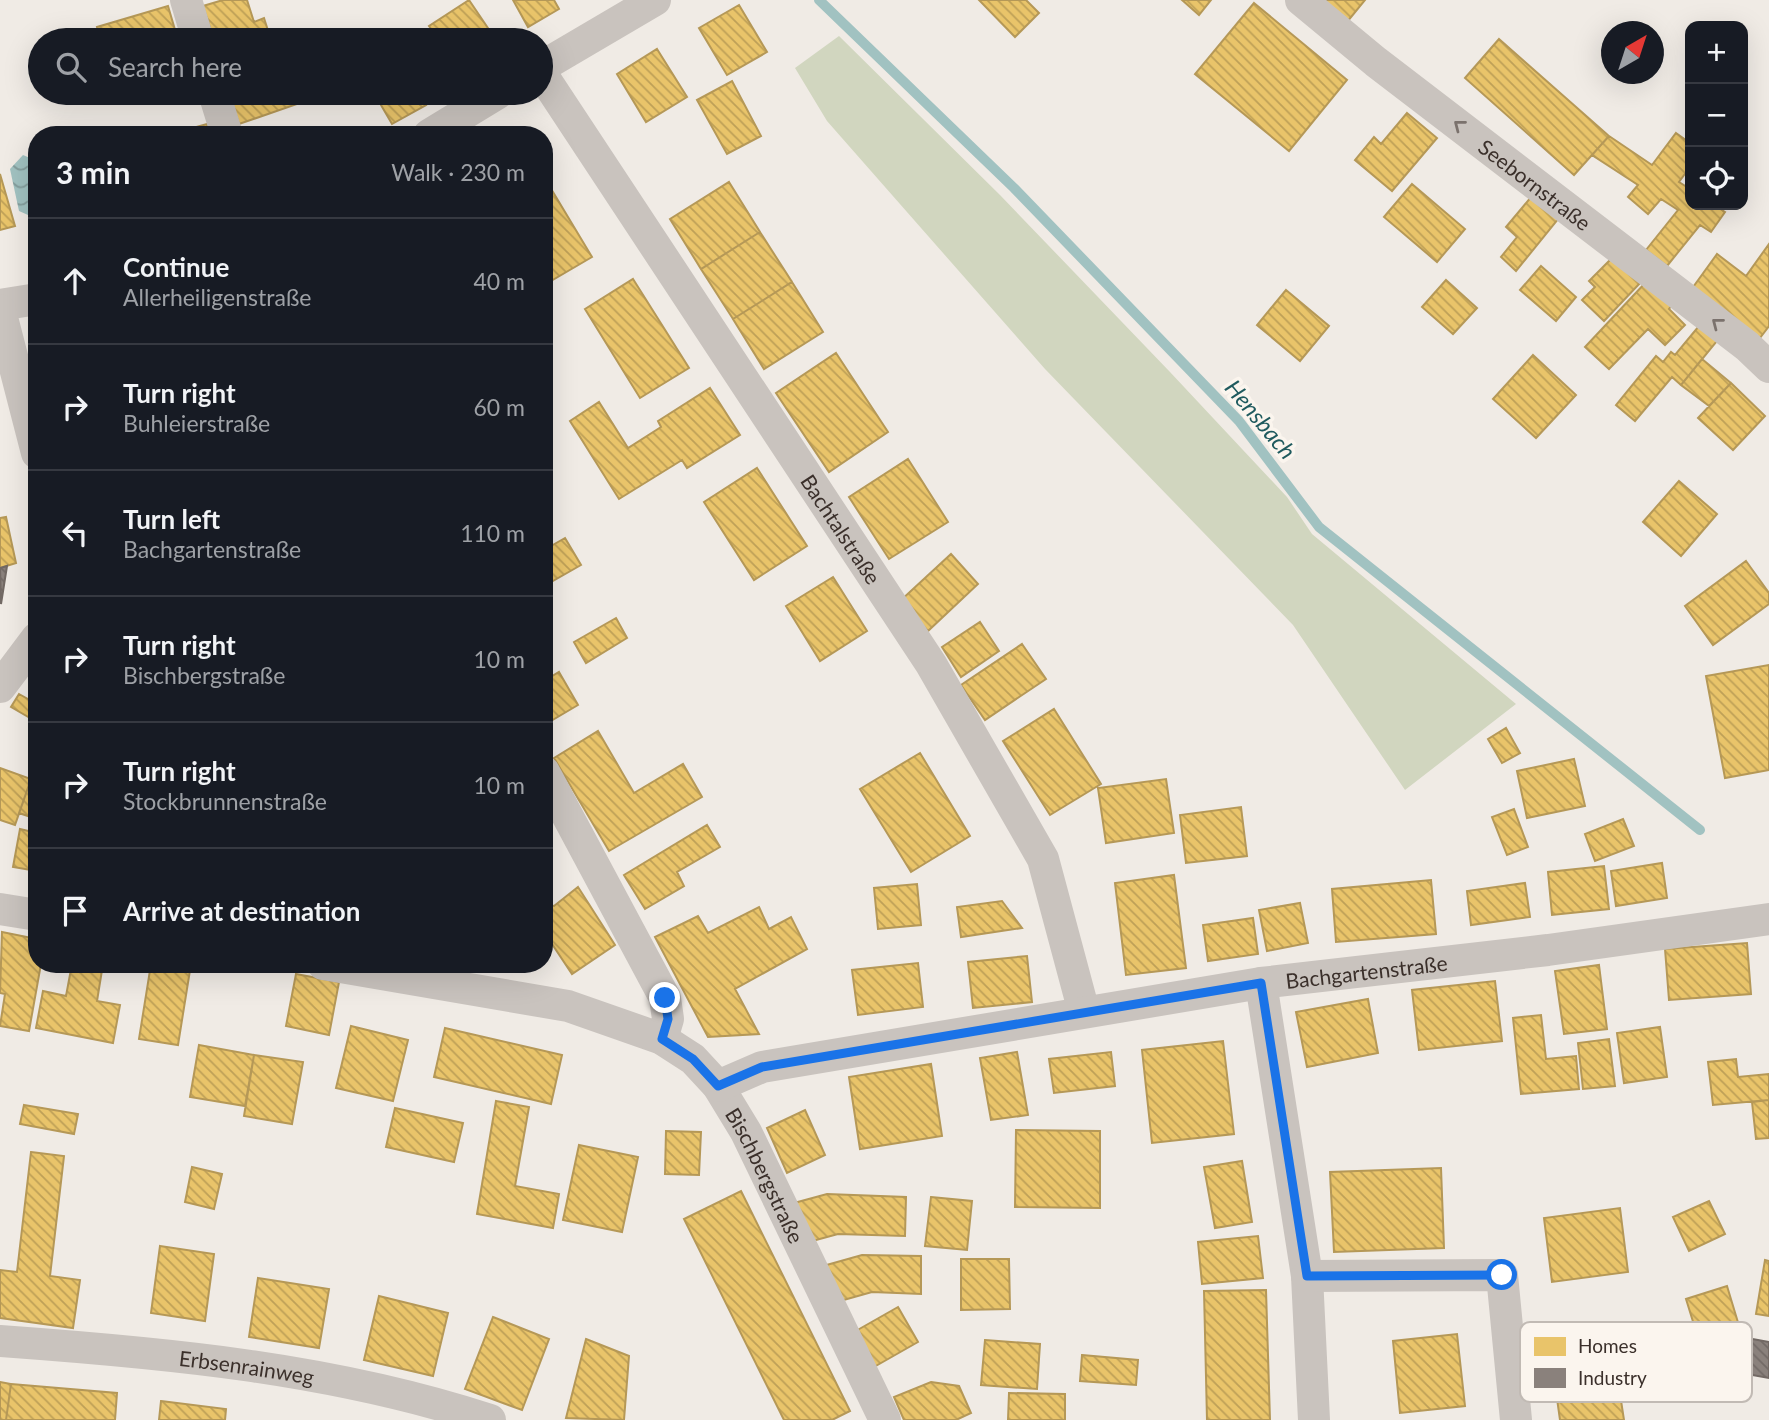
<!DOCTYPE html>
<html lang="en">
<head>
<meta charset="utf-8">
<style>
	:root { --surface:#171b24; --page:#20242c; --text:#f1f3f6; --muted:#9ea1a6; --line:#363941 }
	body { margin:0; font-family:Lato,sans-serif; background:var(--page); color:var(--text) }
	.controls { position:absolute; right:21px; top:21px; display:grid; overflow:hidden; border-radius:14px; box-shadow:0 7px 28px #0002 }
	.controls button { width:63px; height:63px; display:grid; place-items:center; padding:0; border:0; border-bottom:2px solid var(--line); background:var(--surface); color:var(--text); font:35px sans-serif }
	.compass { position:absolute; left:1601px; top:21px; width:63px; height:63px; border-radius:50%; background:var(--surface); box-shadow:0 7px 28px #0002; rotate:39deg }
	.stop { position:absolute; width:21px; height:21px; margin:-16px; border:5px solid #1a73e8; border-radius:50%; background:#fff }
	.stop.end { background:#1a73e8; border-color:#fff; box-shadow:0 2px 7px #0008 }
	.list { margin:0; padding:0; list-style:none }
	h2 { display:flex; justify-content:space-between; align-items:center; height:91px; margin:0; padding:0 28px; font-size:30px }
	h2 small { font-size:23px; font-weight:400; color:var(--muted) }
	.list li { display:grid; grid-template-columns:46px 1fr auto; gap:21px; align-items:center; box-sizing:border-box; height:126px; padding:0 28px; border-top:2px solid var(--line) }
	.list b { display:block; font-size:26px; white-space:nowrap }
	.list p { margin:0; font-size:23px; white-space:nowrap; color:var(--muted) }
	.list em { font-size:23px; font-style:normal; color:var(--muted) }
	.icon { flex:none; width:38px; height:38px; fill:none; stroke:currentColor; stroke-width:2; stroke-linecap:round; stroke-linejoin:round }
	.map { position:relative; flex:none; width:1769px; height:1420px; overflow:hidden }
	.search { position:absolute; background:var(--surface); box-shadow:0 7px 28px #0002; left:28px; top:28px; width:525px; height:77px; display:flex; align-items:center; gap:18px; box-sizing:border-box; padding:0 24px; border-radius:38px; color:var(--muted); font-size:26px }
	.panel { position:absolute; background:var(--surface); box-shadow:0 7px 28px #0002; left:28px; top:126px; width:525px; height:847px; border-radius:28px }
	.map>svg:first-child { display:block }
	.garden { fill:#d1d6bf }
	.water { fill:url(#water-waves) }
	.homes { fill:url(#homes-back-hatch); stroke:#b59857; stroke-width:2 }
	.industry { fill:url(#industry-back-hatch); stroke:#726964; stroke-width:2 }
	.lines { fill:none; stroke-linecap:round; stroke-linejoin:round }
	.stream { stroke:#a1c2c1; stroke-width:10 }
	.minor { stroke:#c9c3be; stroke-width:32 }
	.oneway { stroke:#7b726d }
	.route { stroke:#1a73e8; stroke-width:9 }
	.labels { text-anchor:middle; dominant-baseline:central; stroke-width:7; stroke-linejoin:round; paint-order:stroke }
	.street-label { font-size:21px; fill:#3b302b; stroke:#fbf5ee }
	.water-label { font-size:23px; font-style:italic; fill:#1f5a5e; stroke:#fbf5ee }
	.key { fill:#fbf5ee; stroke:#c1bab4; stroke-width:2 }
	.key-label { font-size:19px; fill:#3b302b }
</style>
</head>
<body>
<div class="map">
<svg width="1769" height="1420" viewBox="0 0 1769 1420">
	<defs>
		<pattern id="water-waves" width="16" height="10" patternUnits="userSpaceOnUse" patternTransform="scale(1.75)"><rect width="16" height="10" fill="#a1c2c1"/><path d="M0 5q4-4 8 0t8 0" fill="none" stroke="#849e9d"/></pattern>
		<pattern id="homes-back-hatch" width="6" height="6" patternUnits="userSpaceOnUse" patternTransform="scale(1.75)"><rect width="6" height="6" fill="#e9c46a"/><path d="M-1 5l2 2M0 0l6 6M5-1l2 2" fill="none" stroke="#bea057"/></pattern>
		<pattern id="industry-back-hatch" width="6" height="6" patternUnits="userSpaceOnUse" patternTransform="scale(1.75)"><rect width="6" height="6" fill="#8a817c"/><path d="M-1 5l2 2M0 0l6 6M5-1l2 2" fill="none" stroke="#726a66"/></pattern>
	</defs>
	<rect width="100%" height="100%" fill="#f0ebe5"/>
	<path class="garden" d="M 839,36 L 1000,195 L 1170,372 L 1287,497 L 1312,534 L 1516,704 L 1405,790 L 1293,625 L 1045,369 L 827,121 L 795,68 Z"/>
	<path class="water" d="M 23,155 L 37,161 L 37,219 L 19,211 L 10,169 Z"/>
	<path class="homes" d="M 223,0 L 247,0 L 254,22 L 264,18 L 271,40 L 214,40 L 203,6 Z
		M 469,0 L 496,40 L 439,40 L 429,26 Z
		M 513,0 L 554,0 L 559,9 L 528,27 Z
		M 979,0 L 1026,0 L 1039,13 L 1015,37 Z
		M 1182,0 L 1211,0 L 1199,15 Z
		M 1320,0 L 1365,0 L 1347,22 Z
		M 1254,3 L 1347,80 L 1289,151 L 1195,74 Z
		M 739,5 L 767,52 L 727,75 L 699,28 Z
		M 168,6 L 178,40 L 101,40 L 97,27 Z
		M 1499,39 L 1609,136 L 1574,175 L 1465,78 Z
		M 657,49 L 687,97 L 646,122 L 617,74 Z
		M 732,81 L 761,136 L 727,154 L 697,100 Z
		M 149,93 L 183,93 L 152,101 Z
		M 229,93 L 296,93 L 300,103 L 239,124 Z
		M 374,93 L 419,93 L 426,105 L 392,124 Z
		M 1407,113 L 1437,138 L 1392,191 L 1355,160 L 1374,137 L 1381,144 Z
		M 207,124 L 210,135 L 168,135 Z
		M 1676,133 L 1690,143 L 1690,167 L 1679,182 L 1690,189 L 1690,205 L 1714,205 L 1725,212 L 1711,232 L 1700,225 L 1667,266 L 1646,250 L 1678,210 L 1661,199 L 1648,214 L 1628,197 L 1638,185 L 1592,155 L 1609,136 L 1652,165 Z
		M 0,174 L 15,226 L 0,230 Z
		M 544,177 L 592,257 L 544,285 Z
		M 729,182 L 760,232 L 701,269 L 670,219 Z
		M 1412,184 L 1465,229 L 1437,262 L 1384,217 Z
		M 1532,196 L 1559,218 L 1516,271 L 1501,257 L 1517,237 L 1506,227 Z
		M 760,232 L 792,282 L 733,319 L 701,269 Z
		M 1769,244 L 1769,326 L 1760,338 L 1691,290 L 1717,254 L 1746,276 Z
		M 1614,256 L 1641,282 L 1604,321 L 1582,300 L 1595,287 L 1589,281 Z
		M 1541,266 L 1576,297 L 1556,321 L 1520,290 Z
		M 633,279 L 689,368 L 640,398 L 585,309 Z
		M 1446,280 L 1477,308 L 1453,334 L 1422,307 Z
		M 1647,281 L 1672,305 L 1669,309 L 1685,325 L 1665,345 L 1648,329 L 1609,369 L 1585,347 Z
		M 792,282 L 823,332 L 764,369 L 733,319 Z
		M 1286,290 L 1329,326 L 1300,361 L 1257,325 Z
		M 1699,326 L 1717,341 L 1681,385 L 1672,377 L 1635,421 L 1616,405 L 1656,356 L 1663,362 L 1671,352 L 1675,355 Z
		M 836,353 L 888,432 L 829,472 L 776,393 Z
		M 1533,355 L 1576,395 L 1536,438 L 1493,399 Z
		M 1702,359 L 1731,383 L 1709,406 L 1681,385 Z
		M 1731,383 L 1765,416 L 1733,450 L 1698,418 Z
		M 710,388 L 740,435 L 687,468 L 682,460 L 619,499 L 570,421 L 599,402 L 628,448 L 661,427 L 658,421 Z
		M 908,459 L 948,522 L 889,559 L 849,497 Z
		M 757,468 L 807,546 L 754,580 L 704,502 Z
		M 1679,481 L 1717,514 L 1681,556 L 1643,522 Z
		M 6,517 L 16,563 L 0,568 L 0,518 Z
		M 565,538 L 581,565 L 544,586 L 544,550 Z
		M 951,554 L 978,584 L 928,631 L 900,601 Z
		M 1746,561 L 1769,593 L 1769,604 L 1713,645 L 1685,606 Z
		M 833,577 L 867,631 L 820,661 L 786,606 Z
		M 616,618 L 627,638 L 586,663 L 574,642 Z
		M 980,622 L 999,651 L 961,677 L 942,647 Z
		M 1022,644 L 1046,679 L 985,720 L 961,685 Z
		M 1769,665 L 1769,770 L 1725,778 L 1706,676 Z
		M 559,672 L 578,705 L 544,725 L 544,681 Z
		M 19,694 L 37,704 L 37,722 L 11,707 Z
		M 1054,709 L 1101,784 L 1050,815 L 1003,741 Z
		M 1506,728 L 1520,753 L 1502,763 L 1488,739 Z
		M 598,731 L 634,793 L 683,764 L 702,797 L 609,851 L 554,758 Z
		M 920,753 L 970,836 L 911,872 L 860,789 Z
		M 1574,759 L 1585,806 L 1527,818 L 1517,771 Z
		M 0,768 L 31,779 L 15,825 L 0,820 Z
		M 34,771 L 37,772 L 37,819 L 19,813 Z
		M 1166,779 L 1174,833 L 1106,843 L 1098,788 Z
		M 1241,807 L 1247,856 L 1186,863 L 1180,815 Z
		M 1514,809 L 1528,847 L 1507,855 L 1492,817 Z
		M 1623,819 L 1634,846 L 1595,861 L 1585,834 Z
		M 707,825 L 720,847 L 677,872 L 684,886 L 645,909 L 624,875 Z
		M 20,829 L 37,833 L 37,871 L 13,867 Z
		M 1662,863 L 1667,898 L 1616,906 L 1611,871 Z
		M 1604,866 L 1609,909 L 1552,915 L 1548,872 Z
		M 1174,875 L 1186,968 L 1126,975 L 1115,883 Z
		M 1431,880 L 1436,934 L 1336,942 L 1332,889 Z
		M 1525,883 L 1530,917 L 1471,925 L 1467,891 Z
		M 917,884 L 921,925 L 878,929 L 874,888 Z
		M 578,887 L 615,945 L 572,974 L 548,938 L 544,938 L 544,904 L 554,906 Z
		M 1002,901 L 1022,928 L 961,937 L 957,907 Z
		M 1300,903 L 1308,943 L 1267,951 L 1259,910 Z
		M 759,907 L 769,929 L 791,917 L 807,949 L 735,989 L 759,1034 L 708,1037 L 655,937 L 698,916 L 708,933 Z
		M 1253,918 L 1258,954 L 1208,961 L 1203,925 Z
		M 2,932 L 37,939 L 37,964 L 41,964 L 29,1031 L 0,1026 L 5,994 L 0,993 Z
		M 1747,943 L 1751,994 L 1669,1000 L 1665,949 Z
		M 1027,956 L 1032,1002 L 973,1008 L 968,962 Z
		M 918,963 L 923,1007 L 858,1015 L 852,970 Z
		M 72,964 L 103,964 L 97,1001 L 120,1005 L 113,1043 L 36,1028 L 43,991 L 66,996 Z
		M 151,964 L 191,964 L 178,1045 L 139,1039 Z
		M 1599,965 L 1607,1029 L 1564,1034 L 1555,971 Z
		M 296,974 L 339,982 L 329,1035 L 286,1026 Z
		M 1495,981 L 1502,1041 L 1419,1050 L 1412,990 Z
		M 1368,999 L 1378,1053 L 1307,1067 L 1296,1012 Z
		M 1541,1015 L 1546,1059 L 1576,1056 L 1579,1089 L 1521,1094 L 1513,1018 Z
		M 351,1026 L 408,1040 L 393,1101 L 336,1088 Z
		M 1660,1027 L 1667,1077 L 1624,1083 L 1617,1033 Z
		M 445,1028 L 562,1055 L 551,1104 L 434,1077 Z
		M 1609,1039 L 1615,1086 L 1583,1089 L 1578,1043 Z
		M 1223,1041 L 1234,1134 L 1152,1143 L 1142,1050 Z
		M 199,1045 L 254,1055 L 245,1106 L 190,1097 Z
		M 1017,1052 L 1028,1115 L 991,1120 L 980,1058 Z
		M 1111,1052 L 1115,1086 L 1054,1093 L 1049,1059 Z
		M 254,1055 L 303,1062 L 292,1124 L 244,1116 Z
		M 1736,1059 L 1738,1077 L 1769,1074 L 1769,1100 L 1713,1105 L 1708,1062 Z
		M 931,1064 L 942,1136 L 860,1149 L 849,1077 Z
		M 1769,1100 L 1769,1138 L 1756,1139 L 1752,1102 Z
		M 496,1101 L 529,1107 L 515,1186 L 559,1194 L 553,1228 L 477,1214 Z
		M 24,1105 L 78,1114 L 74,1134 L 20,1124 Z
		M 395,1108 L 463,1123 L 454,1162 L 386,1147 Z
		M 805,1110 L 825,1155 L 787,1173 L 767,1128 Z
		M 1016,1130 L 1100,1131 L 1100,1208 L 1015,1207 Z
		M 666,1131 L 701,1132 L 699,1175 L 665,1174 Z
		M 579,1145 L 638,1157 L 622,1232 L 563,1220 Z
		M 31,1152 L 64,1156 L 50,1276 L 80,1280 L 73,1328 L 0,1318 L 0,1270 L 17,1272 Z
		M 1242,1161 L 1252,1222 L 1215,1228 L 1204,1167 Z
		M 192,1167 L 222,1174 L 214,1209 L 185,1202 Z
		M 1441,1168 L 1444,1248 L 1334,1252 L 1330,1172 Z
		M 741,1191 L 850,1411 L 832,1420 L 784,1420 L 684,1219 Z
		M 827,1194 L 906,1197 L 905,1236 L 838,1234 L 805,1243 L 794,1203 Z
		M 931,1197 L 972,1201 L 967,1250 L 925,1246 Z
		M 1709,1201 L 1725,1234 L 1689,1251 L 1673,1217 Z
		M 1620,1208 L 1628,1272 L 1552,1282 L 1544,1218 Z
		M 1258,1236 L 1263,1278 L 1202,1284 L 1198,1242 Z
		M 160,1246 L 214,1254 L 205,1321 L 151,1313 Z
		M 862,1255 L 921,1256 L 921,1294 L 872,1292 L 833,1303 L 823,1266 Z
		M 961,1259 L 1009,1259 L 1010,1309 L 961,1310 Z
		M 1765,1260 L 1769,1261 L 1769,1316 L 1756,1314 Z
		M 258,1278 L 329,1289 L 319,1348 L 249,1337 Z
		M 1727,1286 L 1740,1329 L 1699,1341 L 1686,1299 Z
		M 1266,1290 L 1270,1420 L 1207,1420 L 1204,1291 Z
		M 379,1296 L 448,1313 L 433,1376 L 364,1360 Z
		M 898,1307 L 918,1342 L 874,1367 L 854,1332 Z
		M 493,1317 L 549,1339 L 522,1410 L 465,1389 Z
		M 1457,1334 L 1465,1406 L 1400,1413 L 1393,1341 Z
		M 586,1339 L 629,1356 L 624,1420 L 566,1418 Z
		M 985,1340 L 1040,1344 L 1037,1389 L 981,1385 Z
		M 1082,1355 L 1138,1360 L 1136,1385 L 1080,1381 Z
		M 1616,1368 L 1624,1420 L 1560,1420 L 1554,1377 Z
		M 0,1382 L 11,1384 L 6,1420 L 0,1420 Z
		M 931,1382 L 959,1386 L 971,1413 L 956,1420 L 904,1420 L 894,1397 Z
		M 11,1384 L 117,1393 L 115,1420 L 6,1420 Z
		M 1009,1393 L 1065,1394 L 1065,1420 L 1008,1420 Z
		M 161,1401 L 226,1409 L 225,1420 L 159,1420 Z"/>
	<path class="industry" d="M 7,566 L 1,604 L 0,568 Z
		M 1747,1338 L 1769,1342 L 1769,1378 L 1741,1373 Z"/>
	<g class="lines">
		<path class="stream" d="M 819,0 L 1014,188 L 1239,421 L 1319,527 L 1700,830"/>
		<g class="minor">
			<path d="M 186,0 L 198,40"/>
			<path id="s1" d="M 1301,0 L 1376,62 L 1747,346 L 1769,367"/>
			<path d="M 541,67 L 655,0"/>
			<path id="s2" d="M 541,73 L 931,664 L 1043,859 L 1084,1012"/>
			<path d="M 214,93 L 227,135"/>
			<path d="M 429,135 L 498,93"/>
			<path d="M 0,305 L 37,299"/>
			<path d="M 0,310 L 37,453"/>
			<path d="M 0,687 L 37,638"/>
			<path d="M 544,772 L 665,998 L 668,1019 L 662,1039"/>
			<path d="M 0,909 L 37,915"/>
			<path id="s3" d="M 323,964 L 568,1006 L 662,1039 L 693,1059 L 718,1086 L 746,1132 L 885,1420"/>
			<path d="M 1261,983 L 1307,1276 L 1314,1420"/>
			<path id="s4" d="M 718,1086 L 762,1067 L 1261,983 L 1548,950 L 1769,919"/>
			<path d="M 1307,1276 L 1502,1275 L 1516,1420"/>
			<path id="s5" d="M 0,1341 C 166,1353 331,1368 490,1420"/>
		</g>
	</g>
	<defs><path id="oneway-chevron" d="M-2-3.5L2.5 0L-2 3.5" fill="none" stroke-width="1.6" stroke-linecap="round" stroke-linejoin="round" transform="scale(1.75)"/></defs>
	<g class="oneway">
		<use href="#oneway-chevron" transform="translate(1459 125) rotate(-142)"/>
		<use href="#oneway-chevron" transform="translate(1717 323) rotate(-142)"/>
	</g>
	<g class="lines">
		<path class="route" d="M 665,998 L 668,1019 L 662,1039 L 693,1059 L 718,1086 L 762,1067 L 1261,983 L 1307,1276 L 1502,1275"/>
	</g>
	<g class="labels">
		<g class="street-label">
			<text stroke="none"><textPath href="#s1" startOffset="298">Seebornstraße</textPath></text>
			<text stroke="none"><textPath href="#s2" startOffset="546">Bachtalstraße</textPath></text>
			<text stroke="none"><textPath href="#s4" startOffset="660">Bachgartenstraße</textPath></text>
			<text stroke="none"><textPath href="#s3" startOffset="523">Bischbergstraße</textPath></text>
			<text stroke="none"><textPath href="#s5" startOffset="248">Erbsenrainweg</textPath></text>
		</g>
		<g class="water-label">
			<text transform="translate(1261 419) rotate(50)">Hensbach</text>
		</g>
	</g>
	<rect x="1520" y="1322" width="232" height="80" rx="10" class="key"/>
	<rect x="1534" y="1337" width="32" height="19" fill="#e9c46a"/>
	<rect x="1534" y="1368" width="32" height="20" fill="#8a817c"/>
	<g class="key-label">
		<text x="1578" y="1353">Homes</text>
		<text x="1578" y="1385">Industry</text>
	</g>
</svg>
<div class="controls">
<button>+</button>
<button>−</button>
<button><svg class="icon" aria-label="locate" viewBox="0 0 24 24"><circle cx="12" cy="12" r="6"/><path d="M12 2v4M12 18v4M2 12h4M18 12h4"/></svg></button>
</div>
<svg class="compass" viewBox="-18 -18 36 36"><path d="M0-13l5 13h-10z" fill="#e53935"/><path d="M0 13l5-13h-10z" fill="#9ea1a6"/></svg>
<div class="stop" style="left:1502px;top:1275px"></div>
<div class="stop end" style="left:665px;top:998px"></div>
<div class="search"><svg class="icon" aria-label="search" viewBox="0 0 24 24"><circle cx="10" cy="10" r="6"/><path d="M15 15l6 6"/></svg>Search here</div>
<section class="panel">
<h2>3 min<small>Walk · 230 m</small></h2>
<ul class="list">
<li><svg class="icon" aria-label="ahead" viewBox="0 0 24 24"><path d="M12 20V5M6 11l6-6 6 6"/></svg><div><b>Continue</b><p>Allerheiligenstraße</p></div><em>40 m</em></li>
<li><svg class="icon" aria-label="right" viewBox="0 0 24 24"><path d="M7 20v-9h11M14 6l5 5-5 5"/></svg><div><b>Turn right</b><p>Buhleierstraße</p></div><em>60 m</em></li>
<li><svg class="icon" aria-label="left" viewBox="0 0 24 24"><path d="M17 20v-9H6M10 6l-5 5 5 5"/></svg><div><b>Turn left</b><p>Bachgartenstraße</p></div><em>110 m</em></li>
<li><svg class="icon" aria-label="right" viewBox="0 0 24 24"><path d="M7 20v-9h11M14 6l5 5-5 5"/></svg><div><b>Turn right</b><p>Bischbergstraße</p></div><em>10 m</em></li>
<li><svg class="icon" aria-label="right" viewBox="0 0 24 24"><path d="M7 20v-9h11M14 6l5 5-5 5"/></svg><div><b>Turn right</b><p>Stockbrunnenstraße</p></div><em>10 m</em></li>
<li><svg class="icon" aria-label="arrive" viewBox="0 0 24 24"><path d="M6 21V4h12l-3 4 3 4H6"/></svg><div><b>Arrive at destination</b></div></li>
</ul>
</section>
</div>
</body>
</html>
